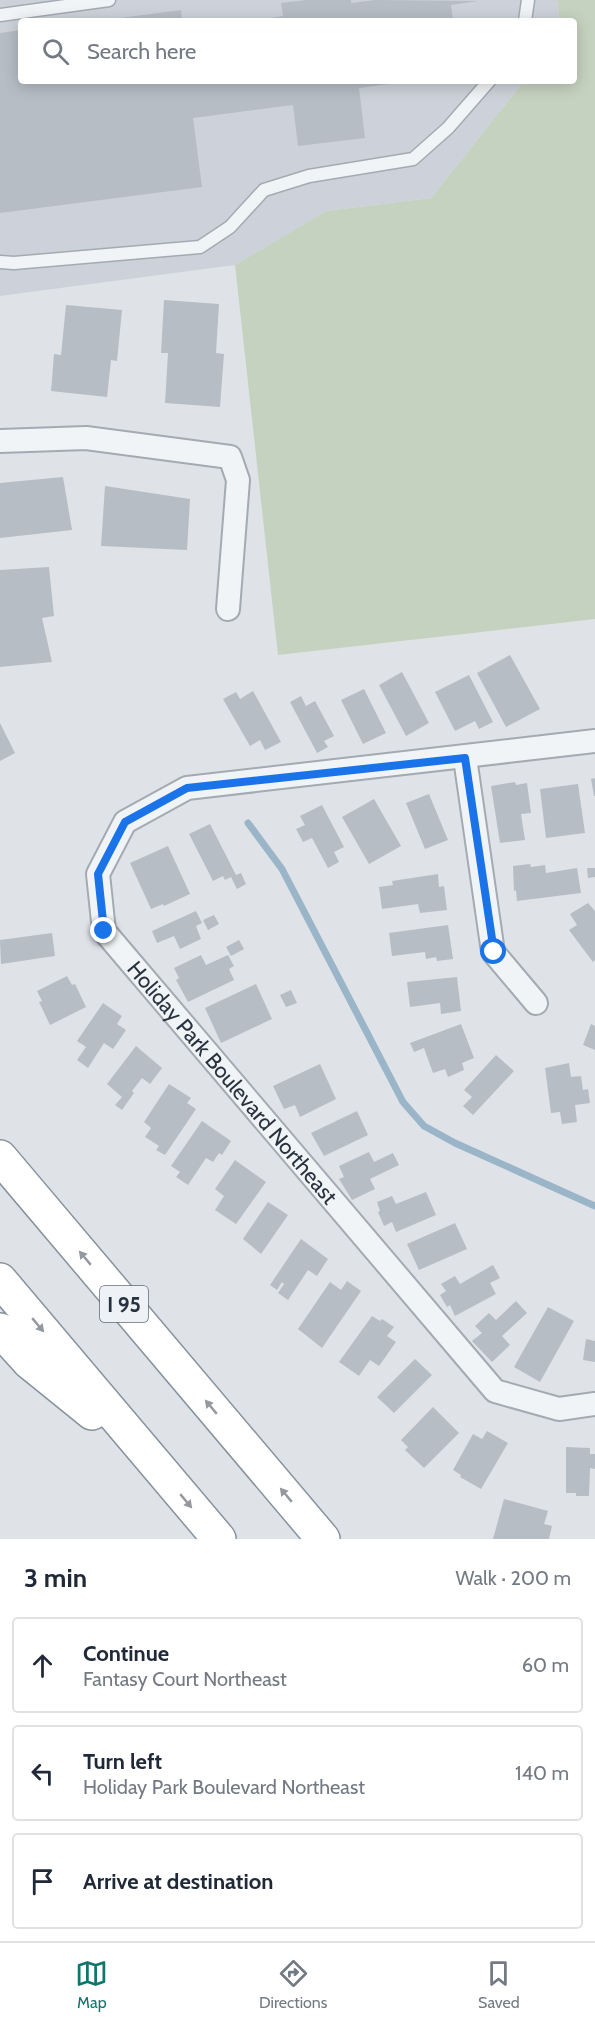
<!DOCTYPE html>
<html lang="en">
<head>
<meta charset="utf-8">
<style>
	:root { --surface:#fff; --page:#f2f2f3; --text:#1f2937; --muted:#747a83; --line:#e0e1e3; --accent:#0f766e }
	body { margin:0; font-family:Cabin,sans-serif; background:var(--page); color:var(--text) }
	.stop { position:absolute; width:18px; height:18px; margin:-14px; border:4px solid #1a73e8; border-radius:50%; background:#fff }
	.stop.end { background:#1a73e8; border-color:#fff; box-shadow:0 2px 6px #0008 }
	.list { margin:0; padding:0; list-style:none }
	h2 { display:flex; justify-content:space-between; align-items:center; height:78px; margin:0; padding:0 24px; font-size:26px }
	h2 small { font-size:20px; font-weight:400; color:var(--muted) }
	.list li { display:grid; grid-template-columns:39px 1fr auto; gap:18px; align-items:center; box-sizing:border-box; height:96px; margin:0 12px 12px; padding:0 12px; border:2px solid var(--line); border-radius:6px }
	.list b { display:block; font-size:22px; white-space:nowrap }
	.list p { margin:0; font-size:20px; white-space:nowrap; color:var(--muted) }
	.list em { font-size:20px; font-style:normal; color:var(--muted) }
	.icon { flex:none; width:33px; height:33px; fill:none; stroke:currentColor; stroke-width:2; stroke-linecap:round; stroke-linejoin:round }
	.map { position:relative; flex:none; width:595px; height:1539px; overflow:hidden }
	.search { position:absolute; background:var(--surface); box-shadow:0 3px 15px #0003; left:18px; right:18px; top:18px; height:66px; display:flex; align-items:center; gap:15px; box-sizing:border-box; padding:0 21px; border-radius:6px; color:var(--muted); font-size:22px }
	.sheet { height:402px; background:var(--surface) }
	nav { display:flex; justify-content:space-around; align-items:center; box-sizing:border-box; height:84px; border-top:2px solid var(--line); background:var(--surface); font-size:16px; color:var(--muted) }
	nav a { display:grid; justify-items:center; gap:3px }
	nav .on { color:var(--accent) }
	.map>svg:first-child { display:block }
	.built { fill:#cdd2da }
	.green { fill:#c6d2c0 }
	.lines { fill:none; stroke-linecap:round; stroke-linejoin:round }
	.stream { stroke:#9ab4c8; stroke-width:7 }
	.building { fill:#b6bdc5 }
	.lane-casing { stroke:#a4aab2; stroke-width:15 }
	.street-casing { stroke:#a4aab2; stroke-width:26 }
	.highway-casing { stroke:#86929e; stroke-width:36 }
	.lane { stroke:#f1f4f6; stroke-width:12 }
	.street { stroke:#f1f4f6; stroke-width:22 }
	.highway { stroke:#fff; stroke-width:33 }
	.oneway { fill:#94989f }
	.route { stroke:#1a73e8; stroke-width:8 }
	.labels { text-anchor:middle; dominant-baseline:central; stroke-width:6; stroke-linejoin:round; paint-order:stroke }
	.shield { fill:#eef2f6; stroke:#636c76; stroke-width:1.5 }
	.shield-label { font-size:21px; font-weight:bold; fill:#28323f }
	.street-label { font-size:22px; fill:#28323f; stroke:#eef2f6 }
</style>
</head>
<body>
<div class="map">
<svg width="595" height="1539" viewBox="0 0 595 1539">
	<rect width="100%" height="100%" fill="#dfe3e8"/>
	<path class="built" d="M 0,0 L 557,0 L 560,21 L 21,21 L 21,81 L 524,81 L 431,198 L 326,211 L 235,265 L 0,296 Z"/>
	<path class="green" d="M 557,0 L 595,0 L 595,619 L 278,655 L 235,265 L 326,211 L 431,198 L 524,81 L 574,81 L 574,21 L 560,21 Z"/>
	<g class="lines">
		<path class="stream" d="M 248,823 L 282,869 L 403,1102 L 424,1126 L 455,1143 L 595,1206"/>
	</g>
	<path class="building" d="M 307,0 L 351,0 L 351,3 L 375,0 L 478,1 L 451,5 L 453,21 L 251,21 L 283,16 L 281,3 Z
		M 181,10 L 182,21 L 107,21 L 106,20 Z
		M 21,30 L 21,81 L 404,82 L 359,88 L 365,138 L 298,146 L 293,105 L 193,118 L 202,187 L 0,213 L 0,33 Z
		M 164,300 L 219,304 L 216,353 L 224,354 L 220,407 L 165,403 L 168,353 L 161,353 Z
		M 66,305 L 122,310 L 117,361 L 111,360 L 107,397 L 51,391 L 54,354 L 61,355 Z
		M 63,477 L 72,530 L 0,538 L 0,483 Z
		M 105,486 L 190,499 L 187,550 L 101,546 Z
		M 49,567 L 54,616 L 42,618 L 52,662 L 0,667 L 0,570 Z
		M 510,655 L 540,709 L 506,727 L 477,673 Z
		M 402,672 L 429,723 L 406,736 L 379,685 Z
		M 469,675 L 493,722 L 479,729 L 475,721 L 455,731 L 435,692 Z
		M 364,689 L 386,733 L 363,744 L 341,700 Z
		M 253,691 L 281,742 L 265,750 L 260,740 L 250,746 L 223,699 L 236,692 L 240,699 Z
		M 301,696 L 306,706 L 315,701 L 334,736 L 324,741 L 328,747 L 317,753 L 290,702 Z
		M 0,723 L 15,753 L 0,761 Z
		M 595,778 L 595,796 L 594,796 L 591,779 Z
		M 515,782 L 516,785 L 527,783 L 531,813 L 521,814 L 525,840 L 500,843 L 491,786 Z
		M 578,784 L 585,833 L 546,838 L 540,789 Z
		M 429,794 L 448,840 L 425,849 L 406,803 Z
		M 374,799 L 401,846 L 369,864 L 342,817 Z
		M 322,805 L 344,847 L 334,852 L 339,862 L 328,868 L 312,838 L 303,842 L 296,829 L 305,825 L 300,816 Z
		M 210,824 L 236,875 L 241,873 L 246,884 L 237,889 L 231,877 L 225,880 L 223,876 L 213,881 L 189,834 Z
		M 168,846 L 190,894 L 164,906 L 163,904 L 151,909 L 130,863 Z
		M 530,864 L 531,867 L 545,865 L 546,873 L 577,868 L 581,893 L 517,901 L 516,890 L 514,891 L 513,866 Z
		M 587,868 L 595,868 L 595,877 L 588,878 Z
		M 438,874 L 439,887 L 444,886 L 447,910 L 420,913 L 418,904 L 382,909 L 379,887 L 393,885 L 392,881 Z
		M 588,903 L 595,911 L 595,960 L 593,962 L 569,930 L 577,925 L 570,914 Z
		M 196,911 L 202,923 L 196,926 L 201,939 L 180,949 L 174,936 L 157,943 L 152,931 Z
		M 214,915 L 219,924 L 208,930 L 203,920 Z
		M 448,925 L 453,959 L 437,961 L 436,957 L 426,959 L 425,952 L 392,956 L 389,933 Z
		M 52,933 L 55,956 L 1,964 L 0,940 Z
		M 239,940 L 244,949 L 231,956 L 226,947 Z
		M 201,955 L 206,965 L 228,955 L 234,966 L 229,969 L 234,980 L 188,1002 L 176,980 L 179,978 L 174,968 Z
		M 67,976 L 72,985 L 75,984 L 86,1007 L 50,1025 L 39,1002 L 42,1001 L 37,991 Z
		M 457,977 L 461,1011 L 441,1014 L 440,1003 L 410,1007 L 407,982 Z
		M 256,984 L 272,1019 L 221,1043 L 205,1008 Z
		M 291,990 L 297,1003 L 286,1007 L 280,995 Z
		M 103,1003 L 122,1016 L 117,1024 L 126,1030 L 113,1049 L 104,1043 L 88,1068 L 77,1060 L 86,1047 L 77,1041 Z
		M 461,1024 L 474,1058 L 462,1063 L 464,1070 L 448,1077 L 445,1069 L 433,1073 L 424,1048 L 414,1052 L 410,1043 Z
		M 591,1024 L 595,1026 L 595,1050 L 583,1045 Z
		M 136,1046 L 162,1068 L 150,1084 L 142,1078 L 132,1091 L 134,1093 L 122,1110 L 115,1105 L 122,1097 L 107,1084 Z
		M 496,1055 L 514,1071 L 473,1115 L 463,1106 L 472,1097 L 464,1090 Z
		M 569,1063 L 571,1077 L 581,1076 L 583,1090 L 588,1089 L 590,1103 L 575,1105 L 577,1122 L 562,1124 L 560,1112 L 551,1113 L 545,1068 Z
		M 320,1064 L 336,1099 L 300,1117 L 295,1105 L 284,1109 L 273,1086 Z
		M 169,1084 L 191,1098 L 187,1103 L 196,1109 L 165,1155 L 156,1150 L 159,1146 L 145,1137 L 151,1128 L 144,1122 Z
		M 357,1111 L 368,1135 L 324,1156 L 311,1133 Z
		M 202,1121 L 231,1141 L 222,1155 L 219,1153 L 213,1162 L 206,1158 L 188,1185 L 176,1177 L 180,1172 L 171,1166 Z
		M 369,1152 L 374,1162 L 393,1153 L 399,1165 L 370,1179 L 375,1189 L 352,1200 L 339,1179 L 344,1177 L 339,1166 Z
		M 235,1160 L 266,1182 L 236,1224 L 215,1210 L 224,1196 L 215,1189 Z
		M 426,1192 L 436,1215 L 396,1232 L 392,1222 L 384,1226 L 378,1212 L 380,1211 L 377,1202 L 392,1196 L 396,1204 Z
		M 268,1202 L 288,1215 L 261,1254 L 243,1239 Z
		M 455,1223 L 467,1249 L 419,1270 L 407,1244 Z
		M 301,1239 L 328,1259 L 317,1276 L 308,1270 L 288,1300 L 278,1293 L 284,1284 L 282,1282 L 277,1290 L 270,1285 Z
		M 493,1265 L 500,1278 L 490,1283 L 496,1294 L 455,1316 L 450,1305 L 447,1307 L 440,1295 L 446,1291 L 441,1284 L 455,1276 L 460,1284 Z
		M 347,1281 L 361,1291 L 322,1348 L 298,1329 L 330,1282 L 341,1290 Z
		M 516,1301 L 527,1313 L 502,1336 L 510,1345 L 492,1362 L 472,1341 L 482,1333 L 475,1326 L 489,1313 L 496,1320 Z
		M 548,1307 L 574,1321 L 540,1382 L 514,1367 Z
		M 372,1316 L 380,1321 L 382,1319 L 394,1327 L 387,1336 L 396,1342 L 379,1366 L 370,1360 L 359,1376 L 339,1362 Z
		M 586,1339 L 595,1341 L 595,1362 L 583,1360 Z
		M 415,1359 L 432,1375 L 394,1413 L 377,1397 Z
		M 433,1407 L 459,1433 L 424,1468 L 405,1450 L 408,1447 L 401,1440 Z
		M 487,1431 L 508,1443 L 481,1489 L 460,1477 L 461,1475 L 453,1470 L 473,1434 L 482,1439 Z
		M 566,1447 L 590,1448 L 590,1454 L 595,1454 L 595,1469 L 590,1468 L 589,1496 L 576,1496 L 576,1493 L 566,1493 Z
		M 504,1499 L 548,1511 L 544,1524 L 552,1526 L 549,1539 L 493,1539 Z"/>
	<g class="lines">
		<defs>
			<path id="lane" d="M 0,15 L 109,0
				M 525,21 L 528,0
				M 0,262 L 14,263 L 200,247 L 230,227 L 264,190 L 309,176 L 413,159 L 448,128 L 489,81"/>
			<g id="street">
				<path d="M 0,441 L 86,438 L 230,457 L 238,480 L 228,609"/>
				<path id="s1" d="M 595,741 L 187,788 L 125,822 L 98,874 L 104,931 L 495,1391 L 559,1409 L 595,1404"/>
				<path d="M 465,758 L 493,952 L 536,1003"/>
			</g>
			<path id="highway" d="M 0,1157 L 323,1539
				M 0,1280 L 219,1539
				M 0,1330 L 29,1362 L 92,1413"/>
		</defs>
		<use href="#lane" class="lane-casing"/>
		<use href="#street" class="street-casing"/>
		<use href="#highway" class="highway-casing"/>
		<use href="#lane" class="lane"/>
		<use href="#street" class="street"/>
		<use href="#highway" class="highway"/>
	</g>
	<defs><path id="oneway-solid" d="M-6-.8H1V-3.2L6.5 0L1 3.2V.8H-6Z" transform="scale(1.5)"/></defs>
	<g class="oneway">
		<use href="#oneway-solid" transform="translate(85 1258) rotate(-130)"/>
		<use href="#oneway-solid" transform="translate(38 1325) rotate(50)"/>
		<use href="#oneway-solid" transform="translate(211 1407) rotate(-130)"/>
		<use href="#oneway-solid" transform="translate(286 1495) rotate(-130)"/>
		<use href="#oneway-solid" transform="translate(186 1501) rotate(50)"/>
	</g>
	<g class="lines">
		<path class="route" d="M 104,931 L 98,874 L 125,822 L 187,788 L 465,758 L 494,952"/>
	</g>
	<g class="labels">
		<rect class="shield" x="100" y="1286" width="48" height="36" rx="4.5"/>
		<g class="shield-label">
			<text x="124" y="1304">I 95</text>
		</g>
		<g class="street-label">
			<text stroke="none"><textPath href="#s1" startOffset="796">Holiday Park Boulevard Northeast</textPath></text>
		</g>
	</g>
</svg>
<div class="stop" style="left:494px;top:952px"></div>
<div class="stop end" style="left:104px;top:931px"></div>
<div class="search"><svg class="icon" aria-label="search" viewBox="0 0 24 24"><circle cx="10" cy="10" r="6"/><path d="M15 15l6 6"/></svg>Search here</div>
</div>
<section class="sheet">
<h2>3 min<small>Walk · 200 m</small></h2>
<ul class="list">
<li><svg class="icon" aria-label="ahead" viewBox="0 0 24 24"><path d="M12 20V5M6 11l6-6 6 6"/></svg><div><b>Continue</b><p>Fantasy Court Northeast</p></div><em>60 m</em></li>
<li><svg class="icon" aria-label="left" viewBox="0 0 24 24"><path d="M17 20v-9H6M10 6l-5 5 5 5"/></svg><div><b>Turn left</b><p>Holiday Park Boulevard Northeast</p></div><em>140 m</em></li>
<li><svg class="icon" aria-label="arrive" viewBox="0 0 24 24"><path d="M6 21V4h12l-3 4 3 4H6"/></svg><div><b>Arrive at destination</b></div></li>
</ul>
</section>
<nav>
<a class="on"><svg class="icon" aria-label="map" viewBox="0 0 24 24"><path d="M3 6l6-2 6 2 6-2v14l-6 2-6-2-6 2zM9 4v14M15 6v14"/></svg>Map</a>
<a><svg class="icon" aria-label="directions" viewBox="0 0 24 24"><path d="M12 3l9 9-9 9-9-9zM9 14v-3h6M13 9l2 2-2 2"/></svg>Directions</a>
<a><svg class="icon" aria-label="saved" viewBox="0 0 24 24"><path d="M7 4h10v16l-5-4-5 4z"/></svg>Saved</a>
</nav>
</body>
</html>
